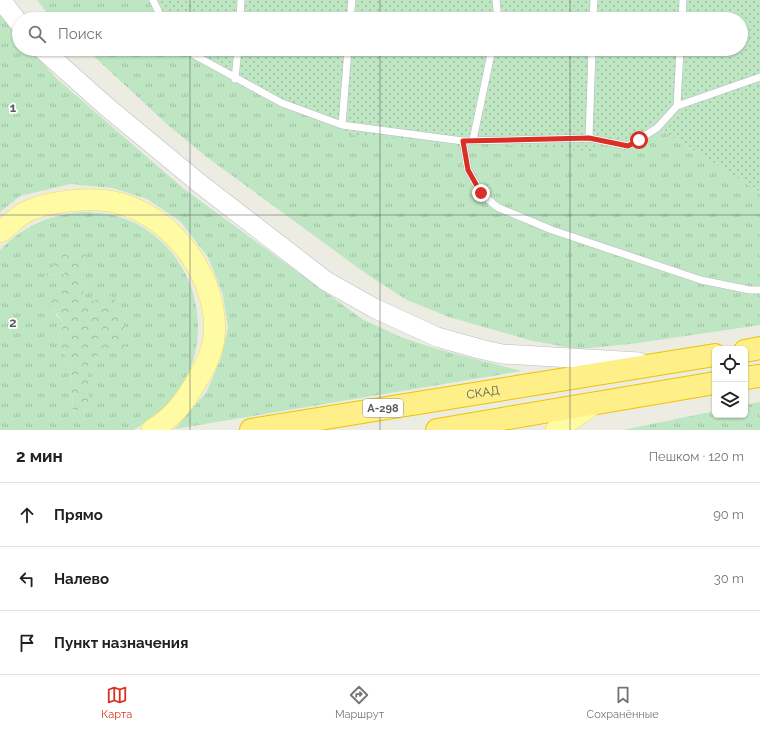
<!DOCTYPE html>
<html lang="ru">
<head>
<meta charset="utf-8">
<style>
	:root { --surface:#fff; --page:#f6f6f6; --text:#202124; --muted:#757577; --line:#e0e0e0; --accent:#d93025 }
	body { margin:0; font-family:Raleway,sans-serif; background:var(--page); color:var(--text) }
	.controls { position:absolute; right:12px; bottom:12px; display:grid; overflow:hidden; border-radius:6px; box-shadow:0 1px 3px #0004 }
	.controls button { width:36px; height:36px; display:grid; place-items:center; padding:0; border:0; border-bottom:1px solid var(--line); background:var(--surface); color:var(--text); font:20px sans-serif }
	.stop { position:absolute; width:12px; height:12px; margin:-9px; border:3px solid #d93025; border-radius:50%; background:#fff }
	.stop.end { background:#d93025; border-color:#fff; box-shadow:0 1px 4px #0008 }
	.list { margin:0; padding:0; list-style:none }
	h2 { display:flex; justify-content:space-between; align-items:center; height:52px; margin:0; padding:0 16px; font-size:17px }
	h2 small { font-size:13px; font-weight:400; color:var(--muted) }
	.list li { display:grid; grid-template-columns:26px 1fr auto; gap:12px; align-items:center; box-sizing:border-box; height:64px; padding:0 16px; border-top:1px solid var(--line) }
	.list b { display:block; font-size:15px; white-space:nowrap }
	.list em { font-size:13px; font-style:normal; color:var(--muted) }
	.icon { flex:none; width:22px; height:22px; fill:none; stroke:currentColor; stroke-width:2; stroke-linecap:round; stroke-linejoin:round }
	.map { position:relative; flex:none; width:760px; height:430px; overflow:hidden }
	.search { position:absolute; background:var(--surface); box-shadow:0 1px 3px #0004; left:12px; right:12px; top:12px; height:44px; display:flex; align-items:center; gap:10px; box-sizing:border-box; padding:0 14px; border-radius:22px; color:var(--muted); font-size:15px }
	.sheet { height:244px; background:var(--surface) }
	nav { display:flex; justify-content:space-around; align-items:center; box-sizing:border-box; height:56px; border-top:1px solid var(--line); background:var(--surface); font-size:11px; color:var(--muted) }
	nav a { display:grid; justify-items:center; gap:2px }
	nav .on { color:var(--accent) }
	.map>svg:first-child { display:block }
	.grass { fill:url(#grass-tufts); fill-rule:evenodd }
	.forest { fill:url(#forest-crowns) }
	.garden { fill:url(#garden-dots) }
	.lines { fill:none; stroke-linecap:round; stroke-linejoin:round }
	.lane-casing { stroke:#babbc1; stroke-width:8 }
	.secondary-casing { stroke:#bbbdc4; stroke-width:20 }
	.primary-casing { stroke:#f3da55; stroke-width:22 }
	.highway-casing { stroke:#efc200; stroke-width:24 }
	.lane { stroke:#fff; stroke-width:7 }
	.secondary { stroke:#fff; stroke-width:19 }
	.primary { stroke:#fffba5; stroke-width:21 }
	.highway { stroke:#feef88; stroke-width:22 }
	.route { stroke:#d93025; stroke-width:5 }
	.grid { fill:none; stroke:#5a5d63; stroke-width:1; stroke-opacity:0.55 }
	.labels { text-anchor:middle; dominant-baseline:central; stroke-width:3.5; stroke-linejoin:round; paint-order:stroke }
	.shield { fill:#fff; stroke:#8c8e92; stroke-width:1 }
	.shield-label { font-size:11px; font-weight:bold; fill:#5a5d63 }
	.street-label { font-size:12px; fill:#5a5d63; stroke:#fff }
	.grid-label { font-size:13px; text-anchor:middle; font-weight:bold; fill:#5a5d63; stroke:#fff; stroke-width:3.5; stroke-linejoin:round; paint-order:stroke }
</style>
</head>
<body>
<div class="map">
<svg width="760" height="430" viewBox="0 0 760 430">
	<defs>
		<pattern id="grass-tufts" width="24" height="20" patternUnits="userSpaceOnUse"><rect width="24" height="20" fill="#bee6c3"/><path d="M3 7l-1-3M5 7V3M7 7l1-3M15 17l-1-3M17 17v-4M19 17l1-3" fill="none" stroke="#9dbea2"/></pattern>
		<pattern id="forest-crowns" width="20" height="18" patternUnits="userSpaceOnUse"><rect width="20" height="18" fill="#bee6c3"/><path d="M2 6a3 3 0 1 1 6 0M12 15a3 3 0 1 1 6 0" fill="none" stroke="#9dbea2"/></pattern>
		<pattern id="garden-dots" width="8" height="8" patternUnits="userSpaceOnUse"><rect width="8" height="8" fill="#bee6c3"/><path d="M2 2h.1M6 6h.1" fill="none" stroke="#9dbea2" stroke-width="1.8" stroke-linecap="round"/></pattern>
	</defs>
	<rect width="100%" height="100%" fill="#edece2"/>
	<path class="grass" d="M 37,0 L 151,0 L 170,19 L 52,19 Z
		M 0,15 L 19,38 L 19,49 L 30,49 L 57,79 L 184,189 L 362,319 L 401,337 L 437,349 L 522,371 L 175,429 L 207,391 L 221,358 L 228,328 L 223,295 L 208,257 L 180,221 L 147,199 L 113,188 L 71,184 L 20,196 L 0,212 Z
		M 86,49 L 199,49 L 223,73 L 658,128 L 760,192 L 760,325 L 631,344 L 578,349 L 533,341 L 449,317 L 407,300 L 368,275 L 208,158 L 169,126 Z
		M 84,212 C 96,213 108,213 120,217 C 192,241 220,328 179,391 C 168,408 150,420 133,430 L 0,430 L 0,250 C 23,226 51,214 84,212 ZM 86,248 L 81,279 L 85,304 L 89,409 L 73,411 L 71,369 L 60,344 L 63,322 L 56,315 L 59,290 L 66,272 L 46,276 L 54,266 Z
		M 760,402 L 760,430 L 623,430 L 715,411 L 715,415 L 745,415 L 745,405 Z"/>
	<path class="forest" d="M 86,248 L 81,279 L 85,303 L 112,296 L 122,310 L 126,348 L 88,358 L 89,409 L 73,411 L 71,369 L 60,344 L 63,322 L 46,300 L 59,290 L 65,272 L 45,276 L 54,266 L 59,252 Z"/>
	<path class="garden" d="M 151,0 L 760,0 L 760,192 L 658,128 L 591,151 L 351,135 L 223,73 L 199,49 L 741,49 L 741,19 L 170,19 Z"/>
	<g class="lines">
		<defs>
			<path id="lane" d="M 153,0 L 162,19
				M 496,0 L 498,19
				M 240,19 L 241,0
				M 350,19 L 352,0
				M 593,19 L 594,0
				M 682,19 L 683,0
				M 188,49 L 196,56 L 282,103 L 342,125 L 463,141 L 589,138 L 628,146 L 657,128 L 677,106 L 760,77
				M 235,79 L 238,49
				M 677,106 L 680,49
				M 342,125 L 348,49
				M 589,138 L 592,49
				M 473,140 L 492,49
				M 463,141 L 468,170 L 481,193 L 497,207 L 552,230 L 701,280 L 750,290 L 760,290"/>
			<path id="secondary" d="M 1,0 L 19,23
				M 42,49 L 107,107 L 199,183 L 326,281 L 374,308 L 437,337 L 480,349 L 502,354 L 639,362"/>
			<path id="primary" d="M 0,232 C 7,227 14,220 21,215 C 42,201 94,196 118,203 C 174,217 220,280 214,338 C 212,353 204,369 196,382 C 183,404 173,417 152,430
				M 556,430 L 595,403"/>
			<g id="highway">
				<path d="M 745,351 L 760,348"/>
				<path d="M 745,378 L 760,376"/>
				<path id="s1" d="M 251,430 L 715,355"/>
				<path d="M 437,430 L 715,383"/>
			</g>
		</defs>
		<use href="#lane" class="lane-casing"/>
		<use href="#secondary" class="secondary-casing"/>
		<use href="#primary" class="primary-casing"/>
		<use href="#highway" class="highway-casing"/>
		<use href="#lane" class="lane"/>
		<use href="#secondary" class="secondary"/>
		<use href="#primary" class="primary"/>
		<use href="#highway" class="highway"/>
	</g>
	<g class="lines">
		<path class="route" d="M 481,193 L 468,170 L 463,141 L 589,138 L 628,146 L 639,140"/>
	</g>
	<path class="grid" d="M 190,0 L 190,19M 380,0 L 380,19M 570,0 L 570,19M 190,49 L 190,430M 380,49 L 380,430M 570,49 L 570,430M 0,215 L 760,215"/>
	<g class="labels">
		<rect class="shield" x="363" y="399" width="40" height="18" rx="3"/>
		<g class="shield-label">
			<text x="383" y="408">А-298</text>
		</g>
		<g class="street-label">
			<text stroke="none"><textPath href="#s1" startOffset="235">СКАД</textPath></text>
		</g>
	</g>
	<g class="grid-label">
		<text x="13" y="112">1</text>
		<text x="13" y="327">2</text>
	</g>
</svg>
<div class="controls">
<button><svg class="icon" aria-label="locate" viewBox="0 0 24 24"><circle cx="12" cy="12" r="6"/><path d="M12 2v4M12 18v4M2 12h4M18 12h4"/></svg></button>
<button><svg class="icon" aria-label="layers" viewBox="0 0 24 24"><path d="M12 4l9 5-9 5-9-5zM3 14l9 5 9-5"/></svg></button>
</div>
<div class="stop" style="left:639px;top:140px"></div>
<div class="stop end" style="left:481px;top:193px"></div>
<div class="search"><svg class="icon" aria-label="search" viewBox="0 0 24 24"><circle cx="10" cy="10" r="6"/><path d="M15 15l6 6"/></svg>Поиск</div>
</div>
<section class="sheet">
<h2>2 мин<small>Пешком · 120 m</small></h2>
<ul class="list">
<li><svg class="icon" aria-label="ahead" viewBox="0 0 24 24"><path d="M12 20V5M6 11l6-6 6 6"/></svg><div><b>Прямо</b></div><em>90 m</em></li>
<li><svg class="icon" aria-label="left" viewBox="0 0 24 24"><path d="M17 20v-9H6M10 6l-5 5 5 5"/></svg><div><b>Налево</b></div><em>30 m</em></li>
<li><svg class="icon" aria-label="arrive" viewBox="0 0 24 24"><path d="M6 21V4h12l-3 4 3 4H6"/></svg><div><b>Пункт назначения</b></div></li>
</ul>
</section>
<nav>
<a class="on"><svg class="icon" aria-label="map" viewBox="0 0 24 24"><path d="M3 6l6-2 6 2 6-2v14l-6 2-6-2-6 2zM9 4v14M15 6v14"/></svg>Карта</a>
<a><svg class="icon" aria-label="directions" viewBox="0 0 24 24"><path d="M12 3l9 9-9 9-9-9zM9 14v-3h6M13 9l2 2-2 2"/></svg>Маршрут</a>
<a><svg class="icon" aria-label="saved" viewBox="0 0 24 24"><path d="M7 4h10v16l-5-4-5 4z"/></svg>Сохранённые</a>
</nav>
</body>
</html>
